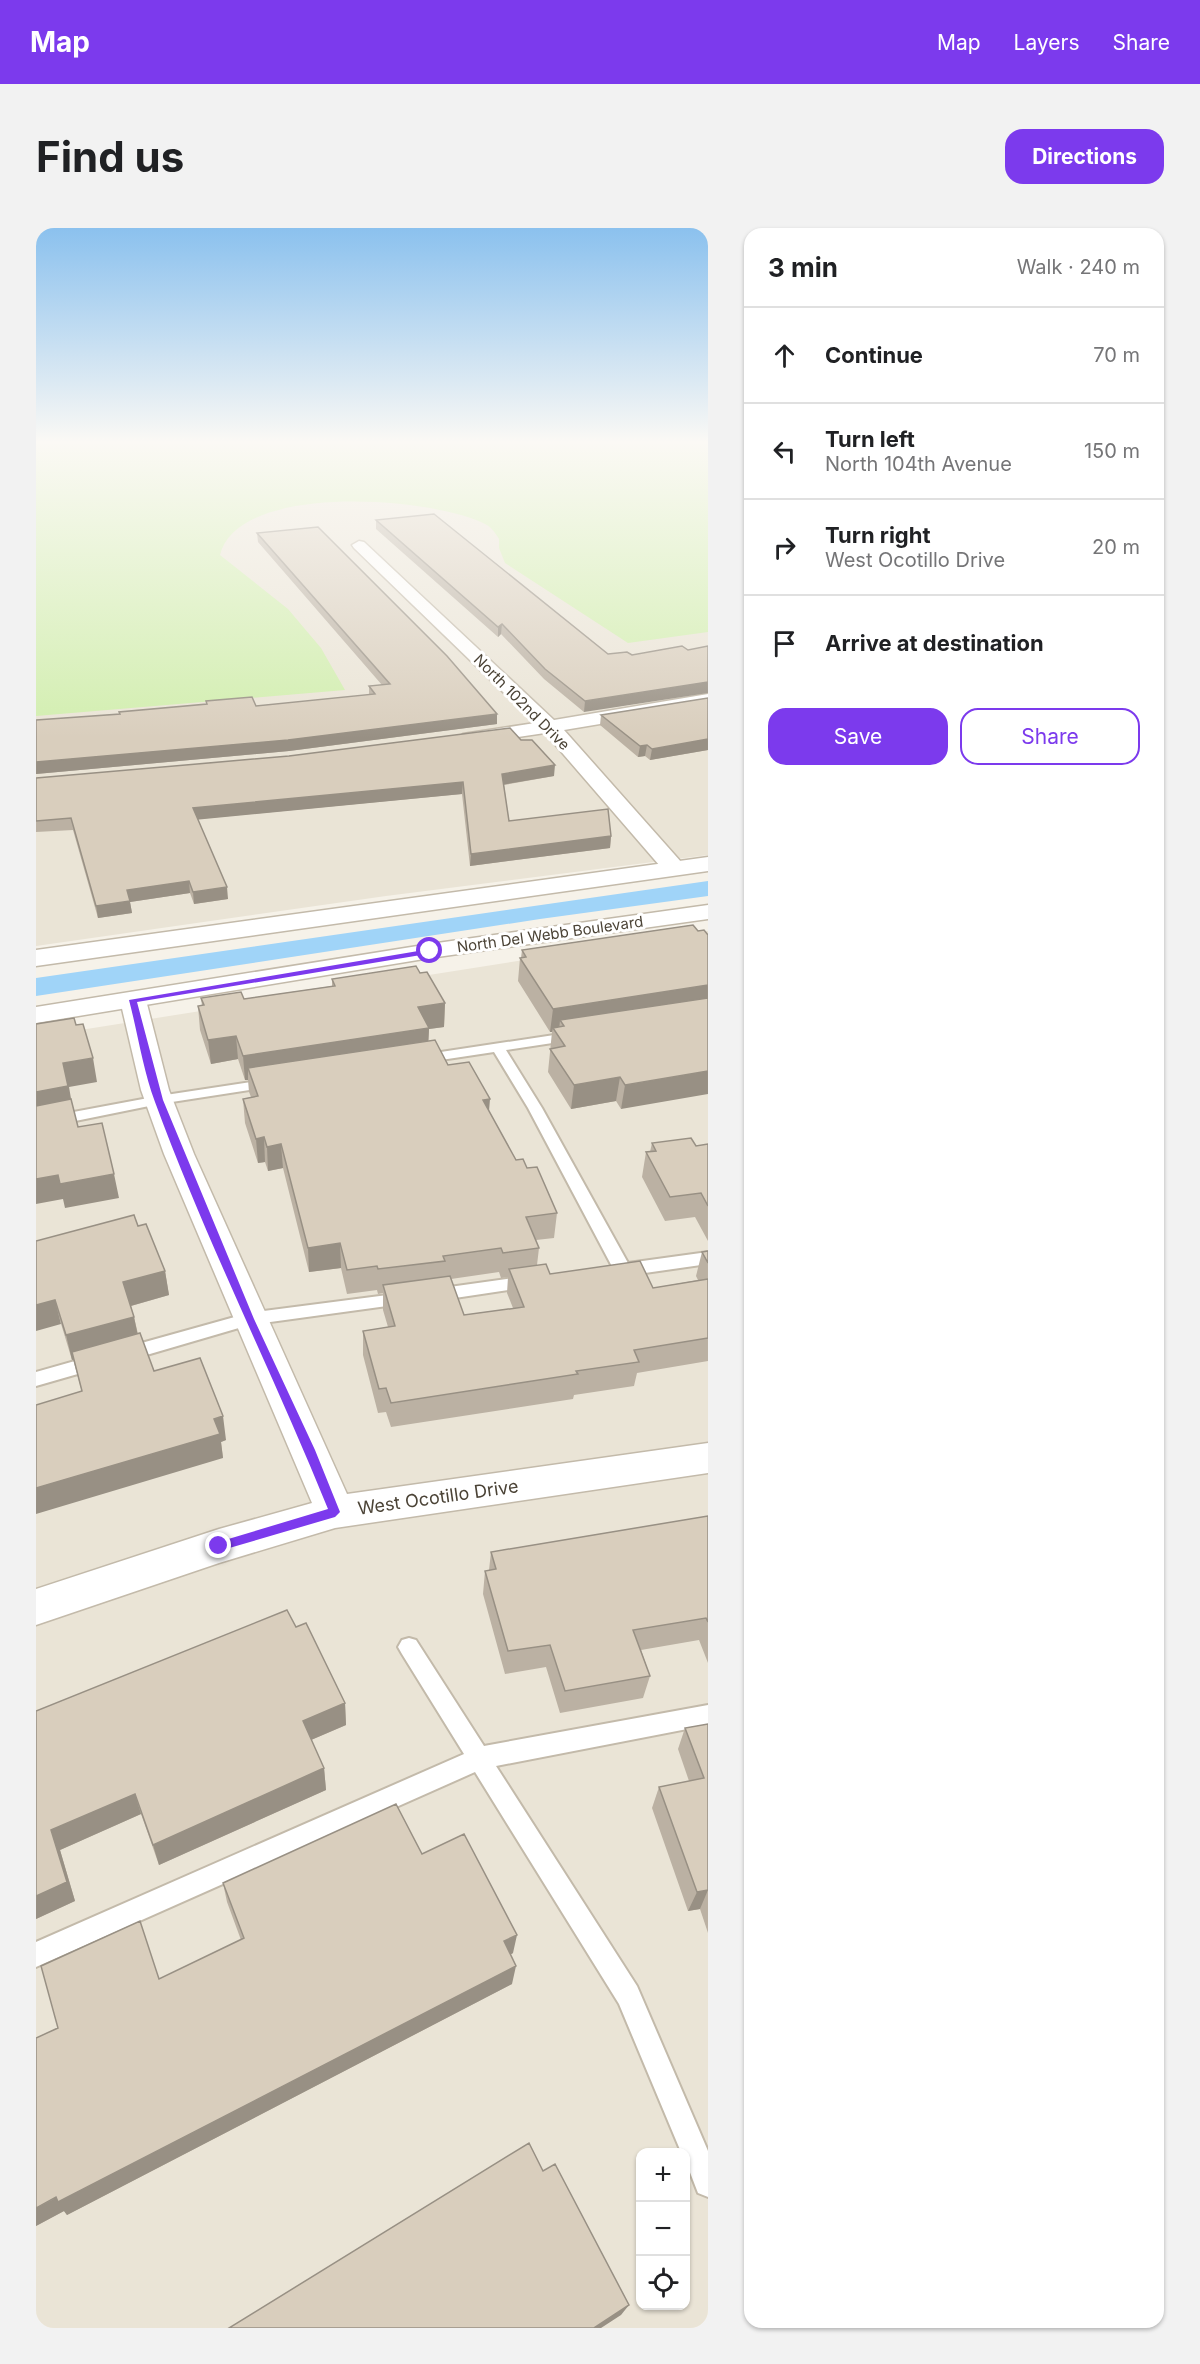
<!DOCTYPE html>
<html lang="en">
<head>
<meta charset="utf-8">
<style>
	:root { --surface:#fff; --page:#f2f2f2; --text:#202124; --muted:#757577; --line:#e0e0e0; --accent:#7c3aed }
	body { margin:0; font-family:Inter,sans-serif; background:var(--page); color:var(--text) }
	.controls { position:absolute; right:18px; bottom:18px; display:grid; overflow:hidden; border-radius:12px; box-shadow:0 2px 4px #0004 }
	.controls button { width:54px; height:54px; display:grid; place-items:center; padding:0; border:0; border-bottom:2px solid var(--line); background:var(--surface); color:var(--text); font:30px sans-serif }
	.stop { position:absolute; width:18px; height:18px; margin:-14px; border:4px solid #7c3aed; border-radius:50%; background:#fff }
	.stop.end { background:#7c3aed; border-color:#fff; box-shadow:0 2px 6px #0008 }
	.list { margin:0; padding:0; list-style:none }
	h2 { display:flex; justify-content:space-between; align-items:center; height:78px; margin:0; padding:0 24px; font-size:26px }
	h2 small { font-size:20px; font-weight:400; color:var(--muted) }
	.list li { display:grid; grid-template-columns:39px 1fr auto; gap:18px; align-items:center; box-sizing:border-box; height:96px; padding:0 24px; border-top:2px solid var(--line) }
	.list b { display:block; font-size:22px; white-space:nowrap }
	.list p { margin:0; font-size:20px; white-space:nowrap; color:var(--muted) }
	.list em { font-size:20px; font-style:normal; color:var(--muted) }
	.actions { display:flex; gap:12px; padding:18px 24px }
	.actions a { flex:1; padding:14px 0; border:2px solid var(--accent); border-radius:18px; text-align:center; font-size:21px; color:var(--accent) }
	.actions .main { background:var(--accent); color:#fff }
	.icon { flex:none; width:33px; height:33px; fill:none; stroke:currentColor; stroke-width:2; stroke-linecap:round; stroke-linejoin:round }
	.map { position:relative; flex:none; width:672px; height:2100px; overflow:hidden; border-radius:18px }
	header { display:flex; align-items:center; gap:36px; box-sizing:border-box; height:84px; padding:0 30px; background:var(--accent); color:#fff }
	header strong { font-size:28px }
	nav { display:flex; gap:33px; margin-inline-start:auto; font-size:21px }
	.intro { display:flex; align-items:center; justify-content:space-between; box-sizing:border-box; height:144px; padding:0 36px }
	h1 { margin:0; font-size:42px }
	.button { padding:15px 27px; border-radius:18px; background:var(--accent); color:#fff; font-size:21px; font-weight:700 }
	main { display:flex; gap:36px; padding:0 36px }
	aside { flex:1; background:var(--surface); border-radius:18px; box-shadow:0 2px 4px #0004 }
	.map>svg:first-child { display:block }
	.residential { fill:#eae4d6; fill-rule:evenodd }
	.green { fill:#d1eeae }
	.water { fill:#a0d4f8 }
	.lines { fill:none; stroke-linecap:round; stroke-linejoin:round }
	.service-casing { stroke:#c3baaa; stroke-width:4 }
	.minor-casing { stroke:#c3baaa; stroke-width:3 }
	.tertiary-casing { stroke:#c3baaa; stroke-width:3 }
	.service { fill:#fff; fill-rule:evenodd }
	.minor { fill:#fff; fill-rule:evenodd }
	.tertiary { fill:#fff; fill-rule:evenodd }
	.wall { fill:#bbb1a3; fill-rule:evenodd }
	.shaded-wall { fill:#989084 }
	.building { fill:#d9cebd; stroke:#989084; stroke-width:1.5 }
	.route { fill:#7c3aed }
	.labels { text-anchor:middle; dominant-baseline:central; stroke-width:6; stroke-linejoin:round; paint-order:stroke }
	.far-street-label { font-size:15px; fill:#4b4336; stroke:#fff }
	.street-label { font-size:18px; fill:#4b4336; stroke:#fff }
</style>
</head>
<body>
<header>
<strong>Map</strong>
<nav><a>Map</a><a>Layers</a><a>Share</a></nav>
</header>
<div class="intro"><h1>Find us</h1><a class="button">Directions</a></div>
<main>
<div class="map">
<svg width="672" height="2100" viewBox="0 0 672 2100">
	<rect width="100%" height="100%" fill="#f6f2e9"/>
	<path class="residential" d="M 0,216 L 672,216 L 672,627 L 350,668 L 0,718 Z
		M 672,703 L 672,2100 L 0,2100 L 0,809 ZM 604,1924 L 650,1924 L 650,2078 L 604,2078 Z"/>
	<path class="green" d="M 0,216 L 672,216 L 672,404 L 592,415 L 469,335 L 463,320 L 463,311 C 460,306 456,300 451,297 C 400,269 202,253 184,327 L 252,381 L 285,420 L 309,462 L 0,488 Z"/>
	<path class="water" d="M 672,653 L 672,668 L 504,691 L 0,768 L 0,750 Z"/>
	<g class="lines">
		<defs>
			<path id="service" d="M 538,804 L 545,808 L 543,811 L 470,822 L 506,880 L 592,1035 L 672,1024 L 672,1036 L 588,1048 L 580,1046 L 492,880 L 458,824 L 385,835 L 378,831 L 385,827 Z
				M 235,851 L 240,852 L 242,855 L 240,858 L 123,876 L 0,901 L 0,891 L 123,868 Z
				M 492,1048 L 498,1050 L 500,1054 L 498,1058 L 399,1073 L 393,1071 L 391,1067 L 393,1063 L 399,1061 Z
				M 367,1065 L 373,1067 L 375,1071 L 373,1075 L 213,1097 L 90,1133 L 84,1131 L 81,1126 L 84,1121 L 213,1085 Z
				M 60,1127 L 66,1129 L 69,1134 L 66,1139 L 0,1158 L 0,1144 Z
				M 373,1410 L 380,1412 L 448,1518 L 672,1477 L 672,1497 L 460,1538 L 601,1758 L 672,1923 L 672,1969 L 662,1965 L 650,1934 L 650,1924 L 645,1924 L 583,1776 L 439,1544 L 0,1739 L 0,1714 L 428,1526 L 366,1426 L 362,1419 L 366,1412 Z"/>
			<path id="minor" d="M 323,313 L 328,314 L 518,492 L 672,466 L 672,478 L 528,502 L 646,635 L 649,640 L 646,645 L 638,647 L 630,645 L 509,505 L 434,516 L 427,514 L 424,510 L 427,506 L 499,495 L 318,320 L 316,317 Z
				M 97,764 L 106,766 L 110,772 L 133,862 L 158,926 L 311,1266 L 672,1215 L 672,1245 L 299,1300 L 183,1335 L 0,1397 L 0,1361 L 183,1301 L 276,1275 L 128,926 L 105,862 L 84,772 L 88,766 Z"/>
			<path id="tertiary" d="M 672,629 L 672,643 L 0,738 L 0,722 Z
				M 672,677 L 672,691 L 394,730 L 0,795 L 0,779 L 394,716 Z"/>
		</defs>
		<use href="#service" class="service-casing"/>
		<use href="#minor" class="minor-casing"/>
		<use href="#tertiary" class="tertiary-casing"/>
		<use href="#service" class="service"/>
		<use href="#minor" class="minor"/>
		<use href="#tertiary" class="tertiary"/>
	</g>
	<path class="wall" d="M 340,292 L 572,426 L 548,484 L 508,451 L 465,406 L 462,409 L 340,301 Z
		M 221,305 L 461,486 L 461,496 L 253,523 L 0,546 L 0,492 L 84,486 L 170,476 L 170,473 L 220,478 L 333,467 L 333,458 L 346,457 L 222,314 Z
		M 672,470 L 672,522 L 614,532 L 609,528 L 602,529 L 564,497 L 565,487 Z
		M 518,548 L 468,557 L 473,593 L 575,608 L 574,620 L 434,638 L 426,566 L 162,591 L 192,671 L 158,676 L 154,665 L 94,674 L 96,685 L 62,690 L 37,602 L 0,604 L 0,550 Z
		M 657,697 L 585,881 L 580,873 L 535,881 L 512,844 L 516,804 L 514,804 L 482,753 L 484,730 L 485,730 L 486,722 Z
		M 384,745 L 409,775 L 408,799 L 393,801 L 392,813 L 412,837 L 453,883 L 480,932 L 491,940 L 521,985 L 518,1010 L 500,1012 L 503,1020 L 501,1037 L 514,1046 L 617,1060 L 662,1052 L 660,1048 L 666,1024 L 672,1023 L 672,1133 L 601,1145 L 598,1158 L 538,1167 L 537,1171 L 355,1199 L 350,1184 L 342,1185 L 327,1127 L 327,1103 L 352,1099 L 347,1082 L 347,1065 L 342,1066 L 341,1062 L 311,1066 L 305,1040 L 273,1044 L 247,940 L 232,943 L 229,934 L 222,935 L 209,895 L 207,871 L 215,869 L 213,864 L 212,852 L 209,852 L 202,831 L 175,836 L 164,802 L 162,778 L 166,778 L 165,770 L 208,771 L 296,758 L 296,751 ZM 463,1044 L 465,1050 L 472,1049 L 471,1065 L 477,1080 L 428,1087 L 415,1051 Z
		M 616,915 L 660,918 L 672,916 L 672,1013 L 659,989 L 629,993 L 606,949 L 610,924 L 614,924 Z
		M 102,998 L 129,1043 L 133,1067 L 95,1078 L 98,1089 L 102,1106 L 118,1143 L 190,1212 L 185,1214 L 187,1230 L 46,1164 L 37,1131 L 36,1132 L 0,1013 Z
		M 672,1288 L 672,1435 L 663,1412 L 605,1422 L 614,1448 L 607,1470 L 524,1485 L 510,1439 L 469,1446 L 447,1366 L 449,1343 L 453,1342 L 455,1324 Z
		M 260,1399 L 309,1475 L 310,1497 L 275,1512 L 288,1540 L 290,1562 L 123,1637 L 105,1586 L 24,1622 L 39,1673 L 0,1691 L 0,1483 Z
		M 672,1496 L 672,1705 L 664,1681 L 652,1683 L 616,1580 L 623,1559 L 653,1553 L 642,1521 L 649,1500 Z
		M 386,1626 L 477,1725 L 474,1727 L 476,1756 L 31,1987 L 28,1983 L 0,1998 L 0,1810 L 205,1712 L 191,1674 L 187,1655 Z"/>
	<path class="shaded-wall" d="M 466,396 L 465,406 L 462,409 L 462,399 Z
		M 672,454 L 672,465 L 548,484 L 549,473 Z
		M 461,486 L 461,496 L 253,523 L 0,546 L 0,534 Z
		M 672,511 L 672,522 L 614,532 L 616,521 Z
		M 611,517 L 609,528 L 602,529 L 604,518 Z
		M 519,537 L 518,548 L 465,557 L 466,546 Z
		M 427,554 L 426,566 L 158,592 L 157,580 Z
		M 575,608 L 574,620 L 434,638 L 435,626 Z
		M 153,653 L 154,665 L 94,674 L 96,685 L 62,690 L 60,678 L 91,662 Z
		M 191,659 L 192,671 L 158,676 L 157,664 Z
		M 672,757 L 672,778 L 528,798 L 524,792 L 523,803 L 517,800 L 516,804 L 514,804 L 517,781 Z
		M 409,775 L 408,799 L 393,801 L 392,824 L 212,840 L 212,852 L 209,852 L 207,828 L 382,779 Z
		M 200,808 L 202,831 L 175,836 L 172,812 Z
		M 57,830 L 61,854 L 33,859 L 37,882 L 0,889 L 0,864 L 27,835 Z
		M 672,843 L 672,866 L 585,881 L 589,857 Z
		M 584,849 L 580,873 L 535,881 L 538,857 Z
		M 454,871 L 452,895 L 447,872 Z
		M 228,909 L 229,934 L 222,935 L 220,911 Z
		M 245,916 L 247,940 L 232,943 L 231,919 Z
		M 78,946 L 83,970 L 29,980 L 27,971 L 0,976 L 0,951 L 22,947 Z
		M 304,1015 L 305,1040 L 273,1044 L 272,1020 Z
		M 129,1043 L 133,1067 L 91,1079 L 87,1054 Z
		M 19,1072 L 25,1096 L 0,1103 L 0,1077 Z
		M 98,1089 L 103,1113 L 36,1132 L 30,1107 Z
		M 187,1188 L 190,1212 L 185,1214 L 187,1230 L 0,1286 L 0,1260 Z
		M 309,1475 L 310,1497 L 268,1515 L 267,1493 Z
		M 288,1540 L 290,1562 L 123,1637 L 117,1617 Z
		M 99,1566 L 105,1586 L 24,1622 L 39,1673 L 0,1691 L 0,1668 L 15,1602 Z
		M 672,1662 L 664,1681 L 652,1683 L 661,1664 Z
		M 481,1707 L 477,1725 L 464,1732 L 468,1713 Z
		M 480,1738 L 476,1756 L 31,1987 L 28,1983 L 0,1998 L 0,1980 Z
		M 593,2077 L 585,2087 L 565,2100 L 558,2100 Z"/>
	<path class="building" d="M 398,286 L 572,426 L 591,424 L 596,427 L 646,418 L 652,422 L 672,418 L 672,454 L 549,473 L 509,441 L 466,396 L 462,399 L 340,292 Z
		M 282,299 L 411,428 L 461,486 L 252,512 L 0,534 L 0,492 L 84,486 L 83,484 L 171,476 L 170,473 L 216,469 L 220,478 L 339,466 L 333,458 L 354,456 L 221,305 Z
		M 672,470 L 672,511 L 616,521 L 611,517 L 604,518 L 565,487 Z
		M 474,500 L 485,512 L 496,512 L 519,537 L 466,546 L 473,593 L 572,581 L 575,608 L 435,626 L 427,554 L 157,580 L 191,659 L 157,664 L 153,653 L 91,662 L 94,673 L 60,678 L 35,590 L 0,593 L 0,550 L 253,528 Z
		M 657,697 L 662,703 L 668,702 L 672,707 L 672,757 L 517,781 L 484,730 L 490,729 L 486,722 Z
		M 380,738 L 384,745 L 391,744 L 409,775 L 382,779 L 393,800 L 207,828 L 200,808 L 172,812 L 162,778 L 168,777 L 165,770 L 205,764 L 208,771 L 299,758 L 296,751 Z
		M 672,770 L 672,843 L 589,857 L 584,849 L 538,857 L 514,821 L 529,818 L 517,800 L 528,798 L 524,792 Z
		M 38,790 L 40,797 L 47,796 L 57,830 L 27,835 L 32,858 L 0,864 L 0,796 Z
		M 399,812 L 412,837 L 433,834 L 454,871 L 447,872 L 480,932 L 487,931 L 491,940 L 501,939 L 521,985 L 490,989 L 503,1020 L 467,1025 L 465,1020 L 407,1028 L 409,1033 L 342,1041 L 341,1038 L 311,1042 L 304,1015 L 272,1020 L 245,916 L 231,919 L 228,909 L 220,911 L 207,871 L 222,868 L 212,840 Z
		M 35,871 L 42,899 L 66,895 L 78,946 L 24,956 L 22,947 L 0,951 L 0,878 Z
		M 655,910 L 660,918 L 672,916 L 672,978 L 665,965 L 634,969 L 610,924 L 620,923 L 616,915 Z
		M 98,987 L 102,998 L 110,996 L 129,1043 L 87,1054 L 98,1089 L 30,1107 L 19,1072 L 0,1077 L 0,1013 Z
		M 672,1023 L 672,1035 L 666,1024 Z
		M 604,1033 L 617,1060 L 672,1051 L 672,1110 L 598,1122 L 603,1134 L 540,1143 L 542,1146 L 355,1175 L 350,1160 L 343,1161 L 327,1103 L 359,1098 L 347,1057 L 414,1048 L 428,1087 L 488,1079 L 473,1041 L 510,1036 L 514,1046 Z
		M 104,1105 L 118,1143 L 164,1130 L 187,1188 L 178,1191 L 184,1206 L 0,1260 L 0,1177 L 46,1163 L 36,1124 Z
		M 672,1288 L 672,1394 L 670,1390 L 597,1402 L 614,1448 L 529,1463 L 514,1417 L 472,1423 L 449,1343 L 460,1341 L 455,1324 Z
		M 251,1382 L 260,1399 L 270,1395 L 309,1475 L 267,1493 L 288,1540 L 117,1617 L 99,1566 L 15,1602 L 31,1654 L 0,1668 L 0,1483 Z
		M 672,1496 L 672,1662 L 661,1664 L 623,1559 L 668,1550 L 649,1500 Z
		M 360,1576 L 386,1626 L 428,1606 L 481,1707 L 468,1713 L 480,1738 L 22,1974 L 20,1969 L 0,1980 L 0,1810 L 22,1800 L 5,1738 L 104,1693 L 123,1751 L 208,1710 L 187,1655 Z
		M 493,1915 L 507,1943 L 519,1936 L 593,2077 L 558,2100 L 193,2100 Z"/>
	<linearGradient id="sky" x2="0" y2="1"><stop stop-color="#8bc1ee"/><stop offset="0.42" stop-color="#fbf9f5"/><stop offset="1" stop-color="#fbf9f5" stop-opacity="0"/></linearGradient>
	<rect width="672" height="510" fill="url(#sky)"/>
	<path class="route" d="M 394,721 L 397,725 L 101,774 L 127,872 L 218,1091 L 279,1222 L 304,1284 L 299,1289 L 183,1323 L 179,1322 L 179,1315 L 292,1281 C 237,1145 170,1013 119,874 C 107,842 102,806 93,772 Z"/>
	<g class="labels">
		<g class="far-street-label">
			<text transform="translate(486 474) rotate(45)">North 102nd Drive</text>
			<text transform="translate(514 706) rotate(-8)">North Del Webb Boulevard</text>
		</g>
		<g class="street-label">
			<text transform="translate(402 1269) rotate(-8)">West Ocotillo Drive</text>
		</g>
	</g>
</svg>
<div class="controls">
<button>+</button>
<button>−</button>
<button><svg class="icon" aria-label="locate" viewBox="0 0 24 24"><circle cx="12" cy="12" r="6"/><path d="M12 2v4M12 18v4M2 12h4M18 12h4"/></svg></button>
</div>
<div class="stop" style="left:394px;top:723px"></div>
<div class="stop end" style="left:183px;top:1318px"></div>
</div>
<aside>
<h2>3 min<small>Walk · 240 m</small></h2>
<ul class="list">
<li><svg class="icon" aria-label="ahead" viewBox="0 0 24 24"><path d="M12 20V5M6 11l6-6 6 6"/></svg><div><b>Continue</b></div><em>70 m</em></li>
<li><svg class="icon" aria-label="left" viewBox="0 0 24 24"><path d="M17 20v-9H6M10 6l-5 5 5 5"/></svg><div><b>Turn left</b><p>North 104th Avenue</p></div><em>150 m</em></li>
<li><svg class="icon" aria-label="right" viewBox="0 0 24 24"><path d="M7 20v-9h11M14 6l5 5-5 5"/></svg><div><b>Turn right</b><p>West Ocotillo Drive</p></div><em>20 m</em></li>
<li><svg class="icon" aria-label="arrive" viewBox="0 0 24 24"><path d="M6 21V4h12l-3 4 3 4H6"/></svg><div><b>Arrive at destination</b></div></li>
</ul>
<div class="actions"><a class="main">Save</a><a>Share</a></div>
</aside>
</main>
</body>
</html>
